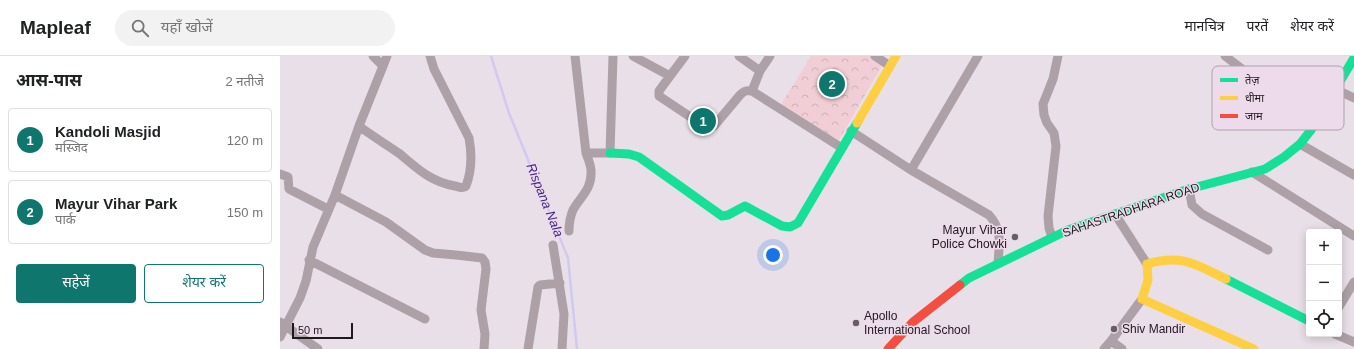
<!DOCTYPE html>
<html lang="hi">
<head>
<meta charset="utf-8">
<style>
	:root { --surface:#fff; --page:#f2f2f2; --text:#202124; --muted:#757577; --line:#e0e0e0; --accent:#0f766e }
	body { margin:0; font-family:Helvetica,"Noto Sans Devanagari",sans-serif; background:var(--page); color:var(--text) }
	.controls { position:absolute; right:12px; bottom:12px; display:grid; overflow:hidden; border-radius:4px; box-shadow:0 2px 10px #0003 }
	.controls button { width:36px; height:36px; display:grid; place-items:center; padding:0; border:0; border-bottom:1px solid var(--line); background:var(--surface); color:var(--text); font:20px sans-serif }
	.scale { position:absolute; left:12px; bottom:10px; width:61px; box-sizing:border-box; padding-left:4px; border:2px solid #1f191e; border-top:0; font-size:11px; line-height:14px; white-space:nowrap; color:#1f191e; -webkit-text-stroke:3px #eddbeb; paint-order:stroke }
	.you { position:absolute; left:493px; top:199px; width:14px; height:14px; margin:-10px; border:3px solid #fff; border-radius:50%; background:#1a73e8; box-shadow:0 0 0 6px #1a73e833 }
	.badge { display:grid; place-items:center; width:26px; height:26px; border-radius:50%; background:var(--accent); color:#fff; font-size:13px; font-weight:700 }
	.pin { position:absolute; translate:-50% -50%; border:2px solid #fff; box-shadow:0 1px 4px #0006 }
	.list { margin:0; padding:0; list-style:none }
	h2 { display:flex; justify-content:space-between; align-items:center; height:52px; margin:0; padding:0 16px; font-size:17px }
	h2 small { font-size:13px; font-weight:400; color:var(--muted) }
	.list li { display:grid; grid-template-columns:26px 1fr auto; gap:12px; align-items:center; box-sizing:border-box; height:64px; margin:0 8px 8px; padding:0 8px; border:1px solid var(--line); border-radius:4px }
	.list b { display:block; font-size:15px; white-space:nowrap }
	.list p { margin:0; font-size:13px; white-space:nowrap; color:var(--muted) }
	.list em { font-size:13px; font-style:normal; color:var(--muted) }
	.actions { display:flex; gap:8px; padding:12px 16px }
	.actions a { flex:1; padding:9px 0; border:1px solid var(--accent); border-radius:4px; text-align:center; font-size:14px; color:var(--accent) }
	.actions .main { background:var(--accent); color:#fff }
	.icon { flex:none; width:22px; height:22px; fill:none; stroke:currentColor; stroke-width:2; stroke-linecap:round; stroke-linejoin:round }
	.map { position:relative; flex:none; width:1074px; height:293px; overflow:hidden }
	header { display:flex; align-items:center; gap:24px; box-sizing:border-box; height:56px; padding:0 20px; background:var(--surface); border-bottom:1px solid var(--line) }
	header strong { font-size:19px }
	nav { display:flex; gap:22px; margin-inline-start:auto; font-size:14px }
	.search { width:280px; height:36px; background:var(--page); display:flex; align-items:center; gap:10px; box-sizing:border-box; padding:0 14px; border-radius:22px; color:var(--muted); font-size:15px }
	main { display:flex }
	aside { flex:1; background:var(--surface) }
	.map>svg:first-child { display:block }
	.park { fill:url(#park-crowns) }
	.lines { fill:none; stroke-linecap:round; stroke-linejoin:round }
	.stream { stroke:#d0c9f0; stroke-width:2.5 }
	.street { stroke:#ada1a7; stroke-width:9 }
	.fast { stroke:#16e098; stroke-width:9 }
	.slow { stroke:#ffcf43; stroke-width:9 }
	.jam { stroke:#f24e42; stroke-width:9 }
	.poi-dot { fill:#665e65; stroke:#eddbeb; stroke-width:1.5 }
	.labels { text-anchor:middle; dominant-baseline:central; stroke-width:3; stroke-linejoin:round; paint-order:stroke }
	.street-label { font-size:12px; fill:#1f191e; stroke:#eddbeb }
	.poi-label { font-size:12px; fill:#1f191e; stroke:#eddbeb; text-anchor:start }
	.water-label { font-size:13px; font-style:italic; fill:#422686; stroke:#eddbeb }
	.key { fill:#eddbeb; stroke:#afa1ae; stroke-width:1 }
	.key-label { font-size:11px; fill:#1f191e }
</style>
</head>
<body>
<header>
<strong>Mapleaf</strong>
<div class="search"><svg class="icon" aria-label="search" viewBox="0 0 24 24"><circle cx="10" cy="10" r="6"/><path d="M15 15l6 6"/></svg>यहाँ खोजें</div>
<nav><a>मानचित्र</a><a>परतें</a><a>शेयर करें</a></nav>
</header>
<main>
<aside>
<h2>आस-पास<small>2 नतीजे</small></h2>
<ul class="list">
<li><span class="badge">1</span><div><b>Kandoli Masjid</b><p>मस्जिद</p></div><em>120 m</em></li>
<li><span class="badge">2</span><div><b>Mayur Vihar Park</b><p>पार्क</p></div><em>150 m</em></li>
</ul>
<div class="actions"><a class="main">सहेजें</a><a>शेयर करें</a></div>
</aside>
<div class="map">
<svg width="1074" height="293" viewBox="0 0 1074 293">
	<defs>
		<pattern id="park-crowns" width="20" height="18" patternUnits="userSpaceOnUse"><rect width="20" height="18" fill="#f1ced6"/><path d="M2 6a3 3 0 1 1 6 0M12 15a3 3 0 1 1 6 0" fill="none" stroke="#ceb0b7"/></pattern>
	</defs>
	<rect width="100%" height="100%" fill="#e9dfe8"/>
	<path class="park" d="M 531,0 L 594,0 L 604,6 L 559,84 L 500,50 Z"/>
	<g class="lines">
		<path class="stream" d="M 211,0 L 229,57 L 288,202 L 297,293"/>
		<path class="street" d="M 93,0 L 103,10
			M 295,0 L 306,97 L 330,97 L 333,0
			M 353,0 L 390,20 L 405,0
			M 459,0 L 480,15
			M 595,0 L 610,10
			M 945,0 L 1034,68
			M 390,20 L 379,35 L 379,40 L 424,70 L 429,72 L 434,70 L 460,39 C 464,35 466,34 472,35 L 562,92
			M 1055,33 L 1074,42
			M 472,35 L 480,15 L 490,0
			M 79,70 C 92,80 106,88 120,98 C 138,113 151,126 175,130 C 180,131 183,133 186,130 C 192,114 192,98 189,82 L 154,13 L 150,0
			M 571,75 L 631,114 L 709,159 C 723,174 719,189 718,208
			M 1020,88 L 1074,119
			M 631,114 L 698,0
			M 972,116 L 1074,180
			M 0,118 L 8,121 L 9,133 L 48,153
			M 909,133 L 912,149 L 922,158 L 988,194
			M 55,139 L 106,166 L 145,194 L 153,197 L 176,199 L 202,202 L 205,206 L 206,213 L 201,254 L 205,278 L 204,293
			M 835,158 L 867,208
			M 289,175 C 289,168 290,161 293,154 C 301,140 312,133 311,115 C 311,109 308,103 306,97
			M 772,181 L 769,172 L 768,160 L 776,90 L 774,77 L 767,67 L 764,59 L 763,48 L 773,23 L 778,0
			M 273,189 L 284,258 L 282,293
			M 29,204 L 145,263
			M 1059,251 L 1074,226
			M 0,266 L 38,293
			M 1055,278 L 1074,286
			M 0,281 L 20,242 L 26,225 L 33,191 L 55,139 L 79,70 L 107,0
			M 248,293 L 258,231 L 260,229 L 280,227
			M 824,293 L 831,285
			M 842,293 L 831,285 L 862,243"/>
		<path class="fast" d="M 330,97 L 349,98 L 359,101 L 442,160 L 448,159 L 465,150 L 502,170 L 510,171 L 518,167 L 577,67
			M 946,223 L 1029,265
			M 680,229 L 689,222 L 788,174 L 909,133 L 985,113 L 1004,101 L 1020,88 L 1031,74 L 1074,2"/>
		<path class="slow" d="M 577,67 L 616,0
			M 946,223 C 915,208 902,198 867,208 L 868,224 L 862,243 L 974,293"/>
		<path class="jam" d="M 608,293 L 633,266 L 680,229"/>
	</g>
	<g class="poi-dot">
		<circle cx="735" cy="181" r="4"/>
		<circle cx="576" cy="267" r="4"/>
		<circle cx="834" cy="273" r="4"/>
	</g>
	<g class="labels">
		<g class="street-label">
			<text transform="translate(851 154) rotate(-19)">SAHASTRADHARA ROAD</text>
		</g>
		<g class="poi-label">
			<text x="727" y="174" text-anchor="end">Mayur Vihar<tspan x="727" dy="14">Police Chowki</tspan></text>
			<text x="584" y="260">Apollo<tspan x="584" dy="14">International School</tspan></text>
			<text x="842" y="273">Shiv Mandir</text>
		</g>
		<g class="water-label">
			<text transform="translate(265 144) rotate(68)">Rispana Nala</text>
		</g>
	</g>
	<rect x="932" y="10" width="132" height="64" rx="6" class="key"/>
	<rect x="940" y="22" width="18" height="4" fill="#16e098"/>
	<rect x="940" y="40" width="18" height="4" fill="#ffcf43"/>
	<rect x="940" y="58" width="18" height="4" fill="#f24e42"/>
	<g class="key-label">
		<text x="965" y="28">तेज़</text>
		<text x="965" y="46">धीमा</text>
		<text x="965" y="64">जाम</text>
	</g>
</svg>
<div class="controls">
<button>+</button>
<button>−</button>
<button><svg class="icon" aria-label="locate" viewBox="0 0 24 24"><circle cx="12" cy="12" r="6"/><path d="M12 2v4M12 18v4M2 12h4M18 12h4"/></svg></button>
</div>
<div class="scale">50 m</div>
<div class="you"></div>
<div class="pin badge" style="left:423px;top:65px">1</div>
<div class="pin badge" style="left:552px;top:28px">2</div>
</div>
</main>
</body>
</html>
